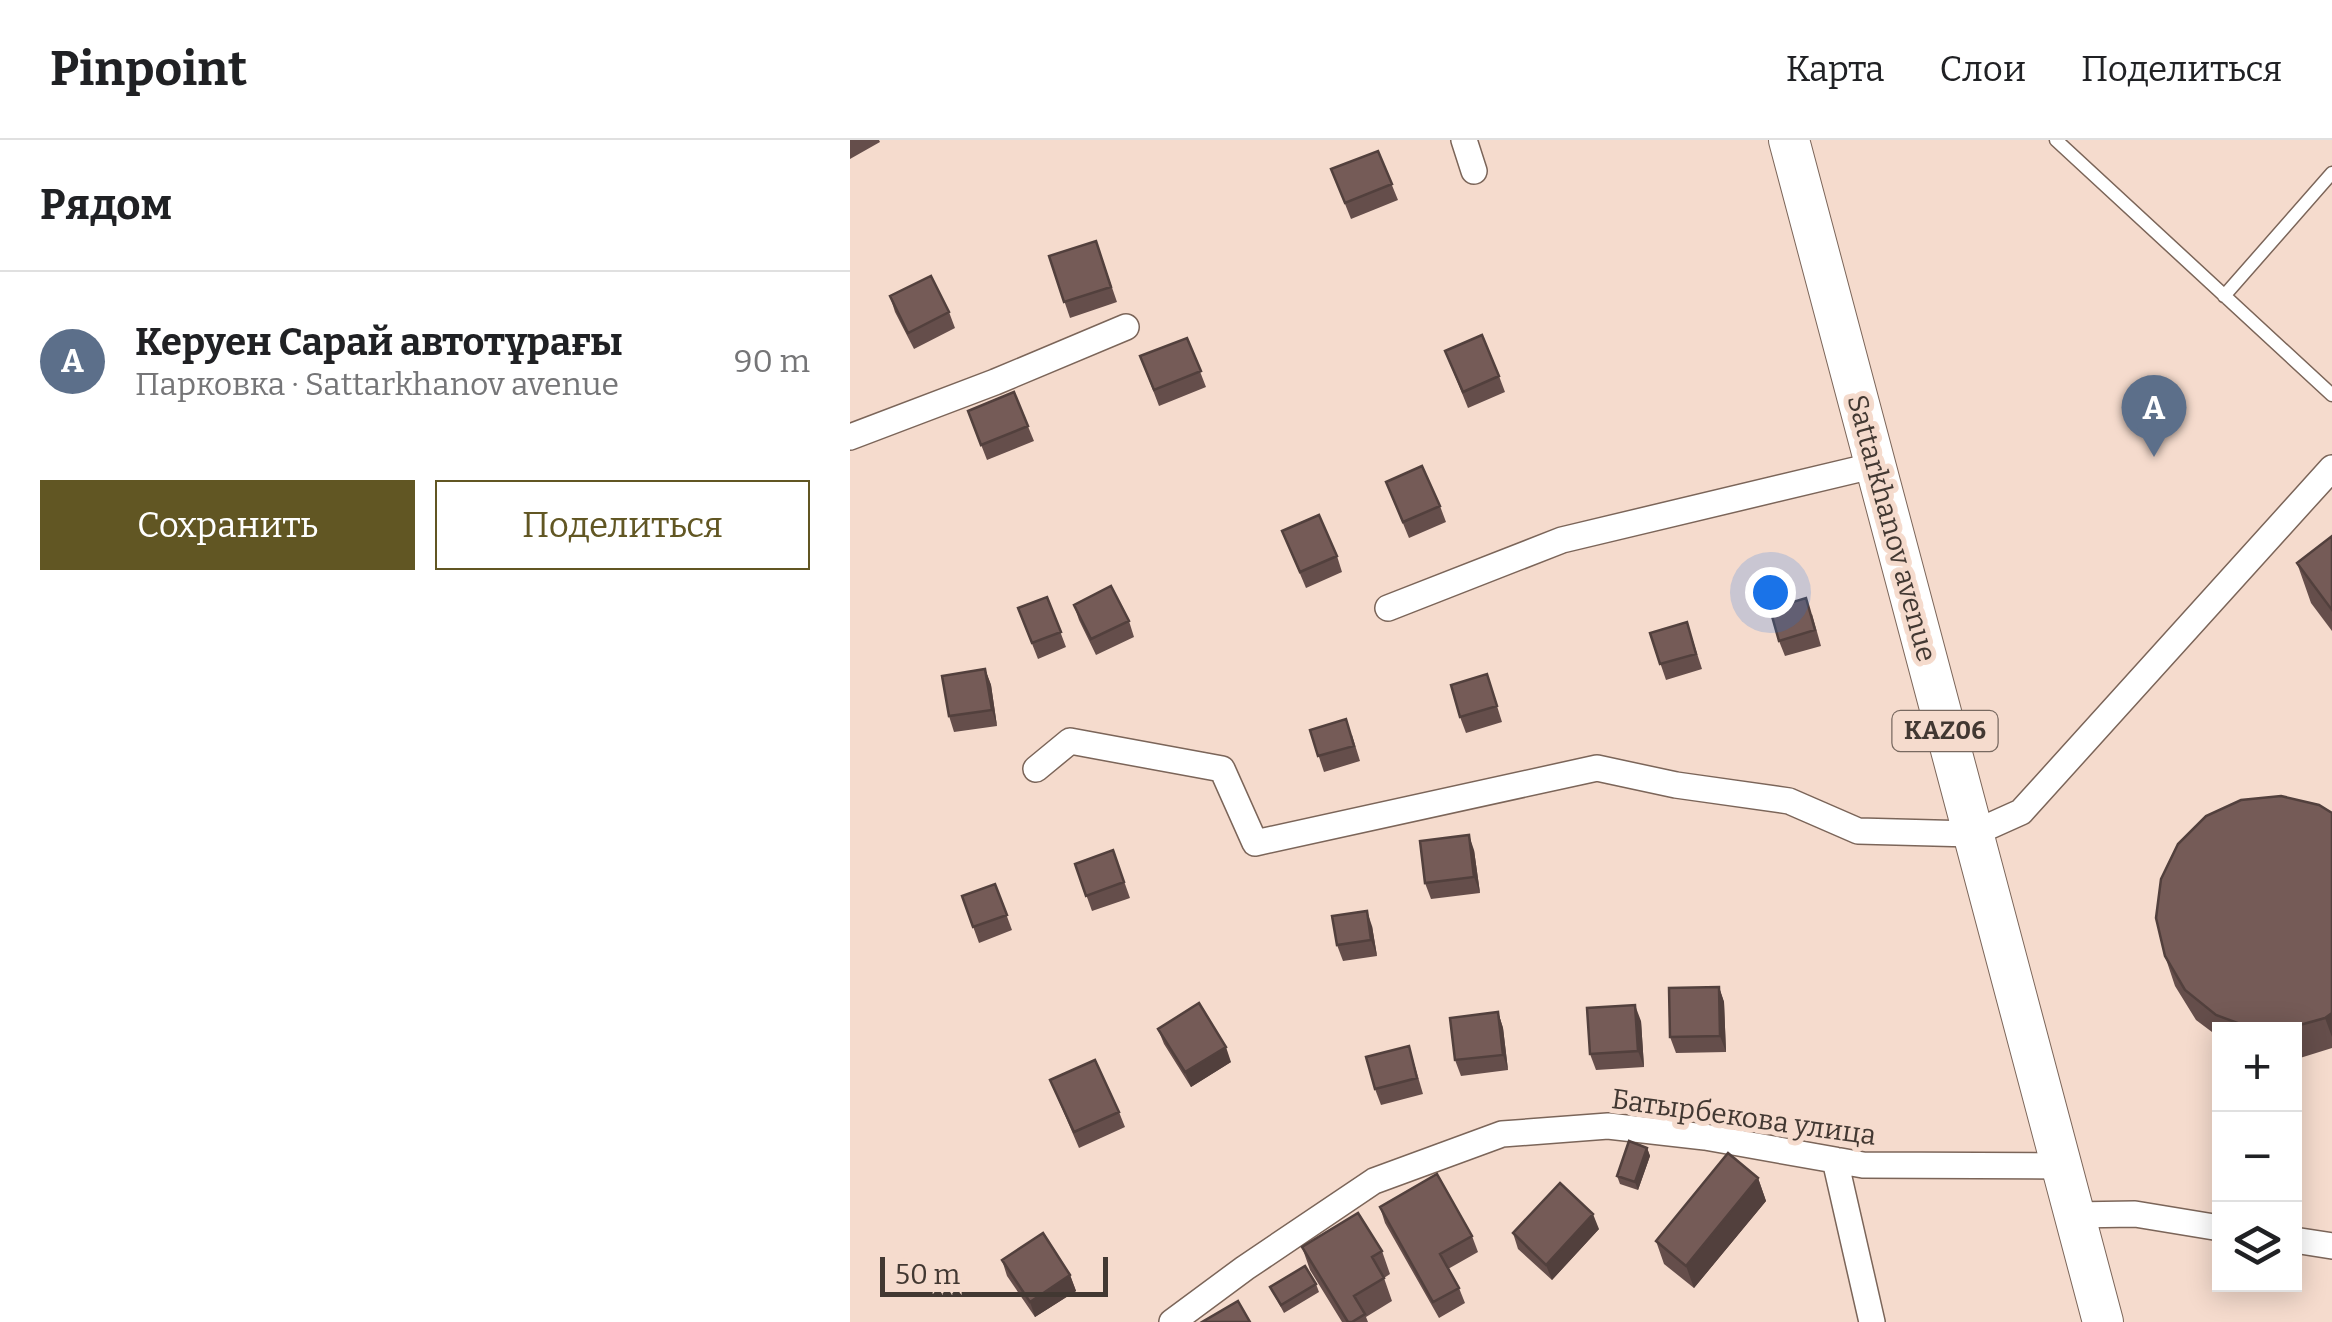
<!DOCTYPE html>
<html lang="ru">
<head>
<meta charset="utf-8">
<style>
	:root { --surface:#fff; --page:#f2f2f2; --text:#202124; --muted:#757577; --line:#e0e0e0; --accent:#615623 }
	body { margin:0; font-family:Bitter,serif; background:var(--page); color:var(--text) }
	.controls { position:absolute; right:30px; bottom:30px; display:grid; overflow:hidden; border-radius:0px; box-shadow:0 5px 25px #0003 }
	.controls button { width:90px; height:90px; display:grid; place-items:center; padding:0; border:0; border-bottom:2px solid var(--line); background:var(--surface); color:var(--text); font:50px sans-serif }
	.scale { position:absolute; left:30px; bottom:25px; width:228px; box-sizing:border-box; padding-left:10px; border:5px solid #423832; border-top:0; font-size:28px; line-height:35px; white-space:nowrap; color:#423832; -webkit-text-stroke:8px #f5dbcd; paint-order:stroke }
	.you { position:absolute; left:920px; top:452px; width:35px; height:35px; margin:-25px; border:8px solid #fff; border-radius:50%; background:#1a73e8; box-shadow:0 0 0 15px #1a73e833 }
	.badge { display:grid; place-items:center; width:65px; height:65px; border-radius:50%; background:var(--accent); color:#fff; font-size:32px; font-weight:700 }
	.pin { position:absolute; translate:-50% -82px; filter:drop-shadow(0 2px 5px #0008) }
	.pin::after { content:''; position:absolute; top:52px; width:35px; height:30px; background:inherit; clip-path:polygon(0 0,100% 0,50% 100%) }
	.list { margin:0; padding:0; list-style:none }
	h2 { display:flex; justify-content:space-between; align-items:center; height:130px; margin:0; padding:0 40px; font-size:42px }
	h2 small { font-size:32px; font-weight:400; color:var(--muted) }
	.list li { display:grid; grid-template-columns:65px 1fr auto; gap:30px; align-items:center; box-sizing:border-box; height:180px; padding:0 40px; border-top:2px solid var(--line) }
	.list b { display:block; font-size:38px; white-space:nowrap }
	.list p { margin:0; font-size:32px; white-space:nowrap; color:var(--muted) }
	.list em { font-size:32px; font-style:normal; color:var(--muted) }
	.actions { display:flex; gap:20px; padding:30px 40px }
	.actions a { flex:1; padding:22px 0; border:2px solid var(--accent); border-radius:0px; text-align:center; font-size:35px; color:var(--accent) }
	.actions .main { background:var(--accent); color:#fff }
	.icon { flex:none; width:55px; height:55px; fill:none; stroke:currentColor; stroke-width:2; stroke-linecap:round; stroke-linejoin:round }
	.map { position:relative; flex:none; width:1482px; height:1182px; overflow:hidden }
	header { display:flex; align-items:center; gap:60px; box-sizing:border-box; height:140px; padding:0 50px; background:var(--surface); border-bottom:2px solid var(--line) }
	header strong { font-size:48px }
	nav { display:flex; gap:55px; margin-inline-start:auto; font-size:35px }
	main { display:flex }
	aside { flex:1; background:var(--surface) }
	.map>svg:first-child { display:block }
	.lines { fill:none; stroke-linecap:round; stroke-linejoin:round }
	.service-casing { stroke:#7b6559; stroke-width:15 }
	.minor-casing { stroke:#7b6559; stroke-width:28 }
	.primary-casing { stroke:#7b6559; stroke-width:42 }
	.service { stroke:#fff; stroke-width:12 }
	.minor { stroke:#fff; stroke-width:25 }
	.primary { stroke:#fff; stroke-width:40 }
	.wall { fill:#654e4b }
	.shaded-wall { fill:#52403d }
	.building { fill:#755b57; stroke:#52403d; stroke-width:2.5 }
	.labels { text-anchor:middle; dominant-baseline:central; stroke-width:10; stroke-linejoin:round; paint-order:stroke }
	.shield { fill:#f5dbcd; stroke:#786960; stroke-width:2.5 }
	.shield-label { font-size:25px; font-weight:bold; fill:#423832 }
	.street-label { font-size:28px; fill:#423832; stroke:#f5dbcd }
</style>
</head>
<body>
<header>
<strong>Pinpoint</strong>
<nav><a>Карта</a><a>Слои</a><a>Поделиться</a></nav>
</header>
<main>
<aside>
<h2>Рядом<small></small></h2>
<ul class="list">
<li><span class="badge" style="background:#5c6f8a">A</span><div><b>Керуен Сарай автотұрағы</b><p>Парковка · Sattarkhanov avenue</p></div><em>90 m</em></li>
</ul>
<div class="actions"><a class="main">Сохранить</a><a>Поделиться</a></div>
</aside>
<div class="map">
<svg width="1482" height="1182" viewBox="0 0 1482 1182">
	<rect width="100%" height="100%" fill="#f5dbcd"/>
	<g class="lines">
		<defs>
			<path id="service" d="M 1206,0 L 1482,255
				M 1374,156 L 1482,33"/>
			<path id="minor" d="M 614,0 L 624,31
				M 0,297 L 145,242 L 276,187
				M 538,468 L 712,400 L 1026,325
				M 186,629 L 220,601 L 372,629 L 405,703 L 747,628 L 826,645 L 939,661 L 1008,691 L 1122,694 L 1171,672 L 1482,328
				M 985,1020 L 1022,1182
				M 1223,1075 L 1285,1074 L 1370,1088
				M 1444,1100 L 1482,1106
				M 322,1182 L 395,1128 L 524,1041 L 652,994 L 758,986 L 855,997 L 1013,1025 L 1212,1026"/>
			<path id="primary" d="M 939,0 L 1253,1182"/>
		</defs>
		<use href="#service" class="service-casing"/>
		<use href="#minor" class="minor-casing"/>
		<use href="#primary" class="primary-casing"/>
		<use href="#service" class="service"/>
		<use href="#minor" class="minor"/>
		<use href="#primary" class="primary"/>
	</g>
	<path class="wall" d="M 0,0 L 29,0 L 30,2 L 0,19 Z
		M 528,11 L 548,60 L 501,79 L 481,29 Z
		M 246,101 L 267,162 L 220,178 L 199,116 Z
		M 40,156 L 99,172 L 105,188 L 64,209 L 45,172 Z
		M 337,198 L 356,247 L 309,266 L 290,216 Z
		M 595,211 L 649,236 L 655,252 L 618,268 Z
		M 164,252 L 184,301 L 137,320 L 118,271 Z
		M 536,342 L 590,366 L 596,382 L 559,398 Z
		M 432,391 L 487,416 L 492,432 L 456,448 Z
		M 1482,396 L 1482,491 L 1461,463 L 1447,423 Z
		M 197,457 L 216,507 L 188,519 L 168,468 Z
		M 224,465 L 279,481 L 284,497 L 246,515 L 229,480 Z
		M 962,474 L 971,506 L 935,516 L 929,501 Z
		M 837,482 L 852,529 L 816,540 L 800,493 Z
		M 135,529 L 141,545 L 147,586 L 104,592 L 99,576 Z
		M 637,534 L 652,582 L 616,593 L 610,577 Z
		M 460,590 L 502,595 L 510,621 L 474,632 Z
		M 1482,673 L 1482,908 L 1450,918 L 1444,918 L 1444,890 L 1370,890 L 1370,898 L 1346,880 L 1325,846 L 1315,816 Z
		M 263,710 L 280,758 L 242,771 L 225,724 Z
		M 624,710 L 630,753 L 581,759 L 575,743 Z
		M 145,744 L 162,790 L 129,803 L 112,756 Z
		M 522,786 L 527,816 L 493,821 L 487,805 Z
		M 869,847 L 874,862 L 876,912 L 826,913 L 820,897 Z
		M 648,872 L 653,888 L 658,930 L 611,936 L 605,920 Z
		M 791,881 L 794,927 L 746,930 L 740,914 Z
		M 308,889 L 381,922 L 341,947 L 314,904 Z
		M 559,906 L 573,954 L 531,965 L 525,949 Z
		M 200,940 L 269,972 L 275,987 L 229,1008 Z
		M 797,1008 L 800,1016 L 788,1050 L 770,1044 L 767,1036 Z
		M 908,1038 L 916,1061 L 844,1148 L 814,1124 L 806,1101 Z
		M 530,1067 L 622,1096 L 628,1112 L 598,1129 L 609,1148 L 615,1163 L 589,1178 L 535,1083 Z
		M 749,1089 L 702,1140 L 668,1109 L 663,1093 Z
		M 452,1107 L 532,1111 L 540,1134 L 534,1138 L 542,1161 L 516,1177 L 518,1182 L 492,1182 L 460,1130 Z
		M 152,1120 L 220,1135 L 226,1151 L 185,1177 L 157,1136 Z
		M 466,1144 L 469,1152 L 434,1173 L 420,1147 Z"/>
	<path class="shaded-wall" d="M 135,529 L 141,545 L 147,586 L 142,570 Z
		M 619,695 L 624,710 L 630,753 L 624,737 Z
		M 517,771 L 522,786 L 527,816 L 521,800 Z
		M 869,847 L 874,862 L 876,912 L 870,896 Z
		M 785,865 L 791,881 L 794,927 L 788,911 Z
		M 648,872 L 653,888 L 658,930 L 653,915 Z
		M 1482,873 L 1482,897 L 1475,878 Z
		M 376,907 L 381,922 L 341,947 L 335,932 Z
		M 797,1008 L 800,1016 L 788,1050 L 785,1042 Z
		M 908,1038 L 916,1061 L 844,1148 L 836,1126 Z
		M 743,1074 L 749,1089 L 702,1140 L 696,1125 Z
		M 220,1135 L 226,1151 L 185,1177 L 180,1162 Z"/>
	<path class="building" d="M 528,11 L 542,44 L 495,63 L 481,29 Z
		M 246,101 L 261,147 L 214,162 L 199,116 Z
		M 81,136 L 99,172 L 58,193 L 40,156 Z
		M 632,195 L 649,236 L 613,252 L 595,211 Z
		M 337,198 L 351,231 L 304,250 L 290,216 Z
		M 164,252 L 178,286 L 131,305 L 118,271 Z
		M 572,326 L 590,366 L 553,382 L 536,342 Z
		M 469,375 L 487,416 L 450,432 L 432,391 Z
		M 1482,396 L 1482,470 L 1447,423 Z
		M 261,446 L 279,481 L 241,499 L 224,465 Z
		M 197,457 L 211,492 L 182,503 L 168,468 Z
		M 956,458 L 965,490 L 929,501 L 920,469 Z
		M 837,482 L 846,514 L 810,524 L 800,493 Z
		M 135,529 L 142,570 L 99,576 L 92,536 Z
		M 637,534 L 647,566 L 610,577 L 601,545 Z
		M 496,579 L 504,606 L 468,616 L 460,590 Z
		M 1431,656 L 1469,665 L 1482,673 L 1482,873 L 1475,878 L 1439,888 L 1401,888 L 1366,875 L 1335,850 L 1315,816 L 1306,778 L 1311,739 L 1328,704 L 1356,676 L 1391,660 Z
		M 619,695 L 624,737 L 575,743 L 570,701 Z
		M 263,710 L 274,742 L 236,756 L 225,724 Z
		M 145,744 L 157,775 L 123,787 L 112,756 Z
		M 517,771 L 521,800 L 487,805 L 482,776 Z
		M 869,847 L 870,896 L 820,897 L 819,848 Z
		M 349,863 L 376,907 L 335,932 L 308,889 Z
		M 785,865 L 788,911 L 740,914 L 737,868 Z
		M 648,872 L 653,915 L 605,920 L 600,878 Z
		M 559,906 L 567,938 L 525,949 L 516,917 Z
		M 245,920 L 269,972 L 224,992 L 200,940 Z
		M 779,1001 L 797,1008 L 785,1042 L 767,1036 Z
		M 878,1013 L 908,1038 L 836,1126 L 806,1101 Z
		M 587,1034 L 622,1096 L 590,1114 L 609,1148 L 583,1162 L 530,1067 Z
		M 710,1043 L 743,1074 L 696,1125 L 663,1093 Z
		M 508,1073 L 532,1111 L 522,1117 L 534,1138 L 504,1156 L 515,1174 L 502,1182 L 498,1182 L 452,1107 Z
		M 193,1093 L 220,1135 L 180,1162 L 152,1120 Z
		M 455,1126 L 466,1144 L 431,1165 L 420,1147 Z
		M 388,1161 L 400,1182 L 352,1182 Z"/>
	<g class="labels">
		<rect class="shield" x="1042.5" y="571" width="105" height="40" rx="8"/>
		<g class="shield-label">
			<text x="1095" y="591">KАZ06</text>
		</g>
		<g class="street-label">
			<text transform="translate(1042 388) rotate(75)">Sattarkhanov avenue</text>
			<text transform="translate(894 977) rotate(8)">Батырбекова улица</text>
		</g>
	</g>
</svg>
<div class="controls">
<button>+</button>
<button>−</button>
<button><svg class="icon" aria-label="layers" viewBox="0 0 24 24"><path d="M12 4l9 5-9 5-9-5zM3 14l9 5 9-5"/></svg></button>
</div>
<div class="scale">50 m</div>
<div class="you"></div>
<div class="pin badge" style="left:1304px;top:317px;background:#5c6f8a">A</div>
</div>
</main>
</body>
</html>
